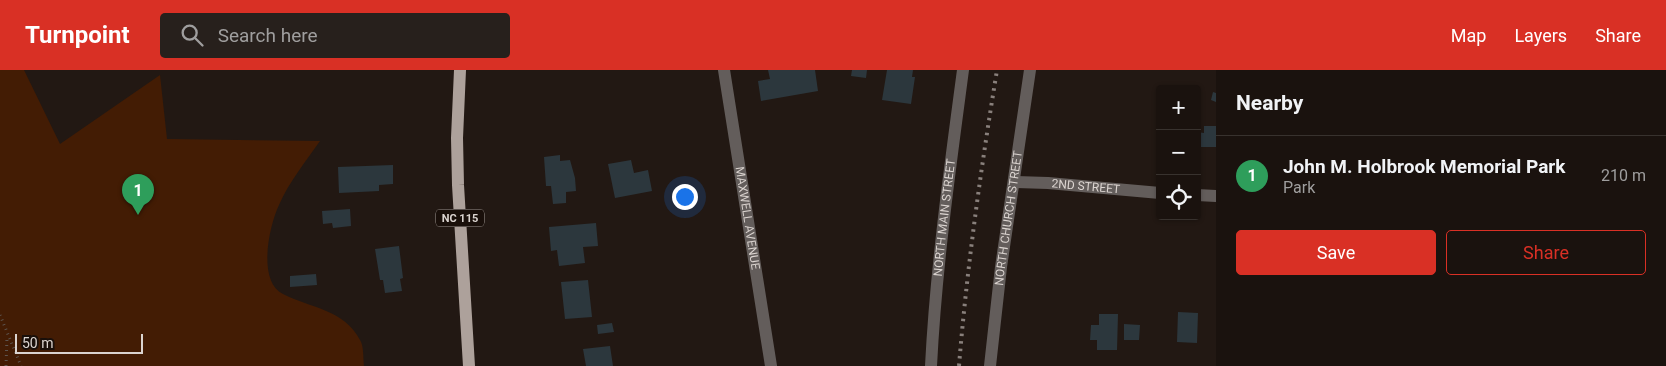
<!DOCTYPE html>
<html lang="en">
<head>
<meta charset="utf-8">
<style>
	:root { --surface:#1a120e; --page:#27201c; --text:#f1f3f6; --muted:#9f9e9e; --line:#38322e; --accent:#d93025 }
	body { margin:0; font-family:Roboto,sans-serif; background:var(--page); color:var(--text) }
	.controls { position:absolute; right:15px; top:15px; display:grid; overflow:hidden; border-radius:5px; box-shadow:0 1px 4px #0004 }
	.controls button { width:45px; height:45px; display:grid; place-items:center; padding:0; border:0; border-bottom:1px solid var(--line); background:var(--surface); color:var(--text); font:25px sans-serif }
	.scale { position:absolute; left:15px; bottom:12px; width:128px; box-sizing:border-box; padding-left:5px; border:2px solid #dbd4d0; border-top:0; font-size:14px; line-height:18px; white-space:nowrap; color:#dbd4d0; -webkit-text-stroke:4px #190f0a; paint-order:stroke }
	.you { position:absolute; left:684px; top:126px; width:18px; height:18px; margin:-12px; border:4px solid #fff; border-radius:50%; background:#1a73e8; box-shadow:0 0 0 8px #1a73e833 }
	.badge { display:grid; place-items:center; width:32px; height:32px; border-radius:50%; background:var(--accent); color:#fff; font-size:16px; font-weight:700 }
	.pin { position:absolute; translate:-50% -41px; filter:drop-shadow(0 1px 2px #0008) }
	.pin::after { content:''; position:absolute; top:26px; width:18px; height:15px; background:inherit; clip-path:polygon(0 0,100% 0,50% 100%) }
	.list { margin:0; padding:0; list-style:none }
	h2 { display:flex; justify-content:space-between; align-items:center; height:65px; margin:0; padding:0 20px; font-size:21px }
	h2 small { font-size:16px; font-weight:400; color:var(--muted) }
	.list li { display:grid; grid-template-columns:32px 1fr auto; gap:15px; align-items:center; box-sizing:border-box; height:80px; padding:0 20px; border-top:1px solid var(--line) }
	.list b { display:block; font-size:19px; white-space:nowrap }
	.list p { margin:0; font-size:16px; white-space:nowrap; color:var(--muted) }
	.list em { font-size:16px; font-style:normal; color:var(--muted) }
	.actions { display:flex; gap:10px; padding:15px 20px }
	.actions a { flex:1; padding:11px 0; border:1px solid var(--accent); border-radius:5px; text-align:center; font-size:18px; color:var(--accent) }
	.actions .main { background:var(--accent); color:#fff }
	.icon { flex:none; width:28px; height:28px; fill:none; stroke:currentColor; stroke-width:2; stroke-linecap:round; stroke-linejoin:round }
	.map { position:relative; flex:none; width:1216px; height:296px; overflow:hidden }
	header { display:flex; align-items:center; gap:30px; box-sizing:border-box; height:70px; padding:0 25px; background:var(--accent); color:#fff }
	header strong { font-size:24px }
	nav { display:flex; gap:28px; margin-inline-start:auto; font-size:18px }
	.search { width:350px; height:45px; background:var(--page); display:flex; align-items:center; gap:12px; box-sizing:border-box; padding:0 18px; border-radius:5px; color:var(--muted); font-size:19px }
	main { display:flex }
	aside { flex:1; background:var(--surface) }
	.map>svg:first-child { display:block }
	.green { fill:#431c04 }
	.building { fill:#2c373d }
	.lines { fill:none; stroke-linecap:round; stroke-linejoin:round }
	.path { stroke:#5e5550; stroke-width:3; stroke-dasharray:1 4; stroke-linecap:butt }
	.minor { stroke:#635d5b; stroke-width:12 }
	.major { stroke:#ada19b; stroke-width:12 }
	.rail { stroke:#89807c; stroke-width:4; stroke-dasharray:2.5 5; stroke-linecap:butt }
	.labels { text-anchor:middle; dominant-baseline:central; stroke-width:5; stroke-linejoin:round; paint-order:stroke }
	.shield { fill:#190f0a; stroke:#a19995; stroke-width:1 }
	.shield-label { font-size:11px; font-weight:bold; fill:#dbd4d0 }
	.street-label { font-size:12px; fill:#dbd4d0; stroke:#190f0a }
</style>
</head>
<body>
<header>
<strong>Turnpoint</strong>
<div class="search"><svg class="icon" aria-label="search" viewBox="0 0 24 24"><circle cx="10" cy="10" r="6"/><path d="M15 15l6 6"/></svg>Search here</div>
<nav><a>Map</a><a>Layers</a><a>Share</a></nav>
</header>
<main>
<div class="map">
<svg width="1216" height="296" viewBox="0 0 1216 296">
	<rect width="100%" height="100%" fill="#221813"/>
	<path class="green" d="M 0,0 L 24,0 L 60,74 L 160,5 L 167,69 L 320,71 C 306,91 289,112 279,135 C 269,156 257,211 283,224 C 310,238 344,239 360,270 C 364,276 363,288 364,296 L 0,296 Z"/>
	<path class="building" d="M 768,0 L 815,0 L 818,21 L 761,31 L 758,11 L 770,9 Z
		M 852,0 L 867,0 L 866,8 L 851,6 Z
		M 887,0 L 913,0 L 912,7 L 915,7 L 911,34 L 882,30 Z
		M 1213,22 L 1216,23 L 1216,32 L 1211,30 Z
		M 1204,56 L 1216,56 L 1216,77 L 1197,77 L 1197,62 L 1204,63 Z
		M 560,85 L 560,91 L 570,90 L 575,108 L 576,121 L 566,122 L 566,133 L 553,134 L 551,116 L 546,116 L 544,87 Z
		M 631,90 L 634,103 L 648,100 L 652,121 L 615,128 L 608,94 Z
		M 393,95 L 393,114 L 379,115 L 379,121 L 339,123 L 338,97 Z
		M 350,139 L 351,156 L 333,158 L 332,153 L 323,154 L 322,141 Z
		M 596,153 L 598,176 L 583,177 L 585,193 L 559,196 L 557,180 L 551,181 L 549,157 Z
		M 399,176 L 403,208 L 400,209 L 402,221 L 385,223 L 383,210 L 380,210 L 375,179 Z
		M 316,204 L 317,215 L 290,217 L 290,206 Z
		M 588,210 L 592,247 L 565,249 L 561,212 Z
		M 1178,242 L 1198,243 L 1197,273 L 1177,272 Z
		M 1099,244 L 1118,244 L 1117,280 L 1097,280 L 1097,270 L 1090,270 L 1091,255 L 1099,255 Z
		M 612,253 L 614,262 L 598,264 L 597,255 Z
		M 1124,254 L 1140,255 L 1139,270 L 1124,270 Z
		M 610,276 L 613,296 L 586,296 L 583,279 Z"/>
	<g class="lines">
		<path class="path" d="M 0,245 L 21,296
			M 6,296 L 7,267"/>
		<g class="minor">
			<path id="s1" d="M 724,0 L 771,296"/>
			<path id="s2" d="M 1014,112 L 1048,113 L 1160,123"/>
			<path d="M 1197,125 L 1216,126"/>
			<path id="s3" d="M 931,296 C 936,197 950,98 963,0"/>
			<path id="s4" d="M 990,296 L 1001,197 L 1030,0"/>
		</g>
		<path class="major" d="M 460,0 L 457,68 L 458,115 L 469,296"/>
		<path class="rail" d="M 959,296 C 967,197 981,98 997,0"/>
	</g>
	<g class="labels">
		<rect class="shield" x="436" y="139.5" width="48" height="17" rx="4"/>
		<g class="shield-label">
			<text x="460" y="148">NC 115</text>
		</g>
		<g class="street-label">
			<text stroke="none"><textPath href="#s2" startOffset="72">2ND STREET</textPath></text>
			<text stroke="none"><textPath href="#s1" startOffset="150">MAXWELL AVENUE</textPath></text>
			<text stroke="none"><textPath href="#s3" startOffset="149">NORTH MAIN STREET</textPath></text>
			<text stroke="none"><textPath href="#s4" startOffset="149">NORTH CHURCH STREET</textPath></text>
		</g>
	</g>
</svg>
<div class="controls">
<button>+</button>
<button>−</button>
<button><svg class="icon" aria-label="locate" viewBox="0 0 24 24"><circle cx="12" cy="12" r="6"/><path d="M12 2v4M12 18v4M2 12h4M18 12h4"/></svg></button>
</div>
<div class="scale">50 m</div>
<div class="you"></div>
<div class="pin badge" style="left:138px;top:145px;background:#2e9e5b">1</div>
</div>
<aside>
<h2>Nearby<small></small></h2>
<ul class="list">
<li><span class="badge" style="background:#2e9e5b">1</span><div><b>John M. Holbrook Memorial Park</b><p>Park</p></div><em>210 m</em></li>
</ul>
<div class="actions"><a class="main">Save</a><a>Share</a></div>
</aside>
</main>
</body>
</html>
